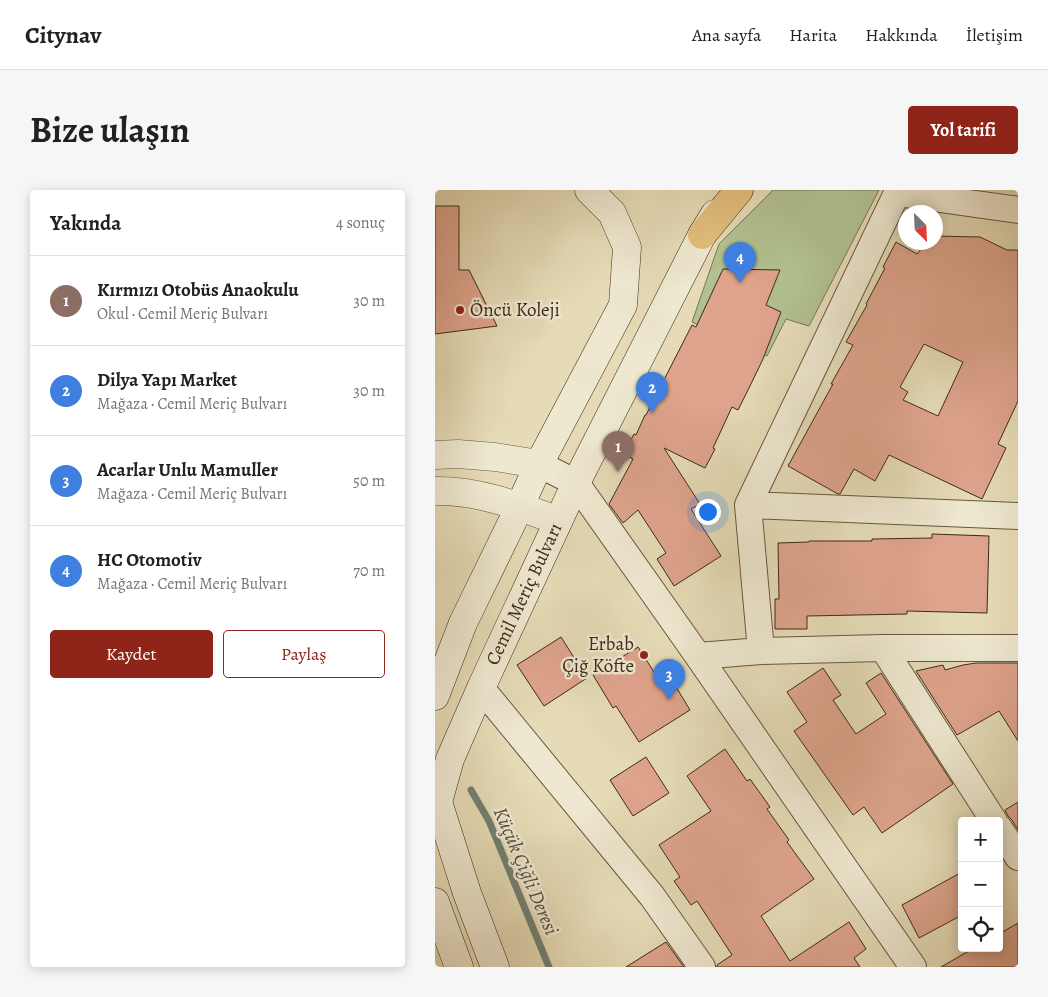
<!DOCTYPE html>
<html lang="tr">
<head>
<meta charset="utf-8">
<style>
	:root { --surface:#fff; --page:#f6f6f6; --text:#202124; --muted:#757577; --line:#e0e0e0; --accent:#8f2418 }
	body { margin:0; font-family:Alegreya,serif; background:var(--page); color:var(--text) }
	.controls { position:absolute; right:15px; bottom:15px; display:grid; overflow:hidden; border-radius:5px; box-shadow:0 2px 12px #0003 }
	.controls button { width:45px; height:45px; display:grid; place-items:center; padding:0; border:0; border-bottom:1px solid var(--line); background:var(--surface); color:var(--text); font:25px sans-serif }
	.compass { position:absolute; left:463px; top:15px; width:45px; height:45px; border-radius:50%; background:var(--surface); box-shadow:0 2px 12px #0003; rotate:156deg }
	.you { position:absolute; left:272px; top:321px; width:18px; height:18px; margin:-12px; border:4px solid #fff; border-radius:50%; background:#1a73e8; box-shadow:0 0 0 8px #1a73e833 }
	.badge { display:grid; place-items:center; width:32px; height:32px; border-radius:50%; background:var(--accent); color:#fff; font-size:16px; font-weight:700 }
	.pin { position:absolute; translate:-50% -41px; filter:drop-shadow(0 1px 2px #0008) }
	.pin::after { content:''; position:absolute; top:26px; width:18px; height:15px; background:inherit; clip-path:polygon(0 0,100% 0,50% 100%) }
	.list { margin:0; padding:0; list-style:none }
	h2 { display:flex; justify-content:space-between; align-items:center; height:65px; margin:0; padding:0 20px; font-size:21px }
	h2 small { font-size:16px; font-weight:400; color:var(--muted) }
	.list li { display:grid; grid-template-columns:32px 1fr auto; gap:15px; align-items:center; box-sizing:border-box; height:90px; padding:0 20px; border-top:1px solid var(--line) }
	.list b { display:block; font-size:19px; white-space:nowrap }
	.list p { margin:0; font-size:16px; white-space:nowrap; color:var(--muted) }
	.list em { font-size:16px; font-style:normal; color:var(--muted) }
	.actions { display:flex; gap:10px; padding:15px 20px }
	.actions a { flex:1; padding:11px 0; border:1px solid var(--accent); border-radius:5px; text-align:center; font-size:18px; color:var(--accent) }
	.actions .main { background:var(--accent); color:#fff }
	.icon { flex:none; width:28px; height:28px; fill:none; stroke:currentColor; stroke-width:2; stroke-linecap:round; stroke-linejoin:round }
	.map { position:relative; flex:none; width:583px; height:777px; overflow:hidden; border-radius:5px }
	header { display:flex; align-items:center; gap:30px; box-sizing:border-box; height:70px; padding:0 25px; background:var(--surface); border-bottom:1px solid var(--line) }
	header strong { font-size:24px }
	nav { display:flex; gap:28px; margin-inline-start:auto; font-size:18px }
	.intro { display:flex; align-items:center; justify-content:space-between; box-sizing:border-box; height:120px; padding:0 30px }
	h1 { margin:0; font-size:35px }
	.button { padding:12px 22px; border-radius:5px; background:var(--accent); color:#fff; font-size:18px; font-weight:700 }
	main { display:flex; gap:30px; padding:0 30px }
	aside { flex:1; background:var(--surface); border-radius:5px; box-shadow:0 2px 12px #0003 }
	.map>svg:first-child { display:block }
	.green { fill:#b2c190; stroke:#787555 }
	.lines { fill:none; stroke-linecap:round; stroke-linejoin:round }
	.stream { stroke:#738173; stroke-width:7 }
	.building { fill:#dea48c; stroke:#3e291a; fill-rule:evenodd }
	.minor-casing { stroke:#685641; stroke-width:28 }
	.tertiary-casing { stroke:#685641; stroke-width:29 }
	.secondary-casing { stroke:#3e291a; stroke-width:29 }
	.trunk-casing { stroke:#3e291a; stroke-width:29 }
	.minor { stroke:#eee8d0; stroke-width:26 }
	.tertiary { stroke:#eee8d0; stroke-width:28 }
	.secondary { stroke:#eee8d0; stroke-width:28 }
	.trunk { stroke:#e2be7b; stroke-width:28 }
	.poi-dot { fill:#8f2418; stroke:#eee8d0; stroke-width:2 }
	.labels { text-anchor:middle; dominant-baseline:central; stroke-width:5; stroke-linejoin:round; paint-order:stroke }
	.poi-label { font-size:19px; fill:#3e291a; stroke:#eee8d0; text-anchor:start }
	.street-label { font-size:19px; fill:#3e291a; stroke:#eee8d0 }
	.water-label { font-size:20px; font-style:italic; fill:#544e3f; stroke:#eee8d0 }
</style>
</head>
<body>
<header>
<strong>Citynav</strong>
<nav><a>Ana sayfa</a><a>Harita</a><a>Hakkında</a><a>İletişim</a></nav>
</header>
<div class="intro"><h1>Bize ulaşın</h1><a class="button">Yol tarifi</a></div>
<main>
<aside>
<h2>Yakında<small>4 sonuç</small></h2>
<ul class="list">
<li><span class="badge" style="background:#8d6e63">1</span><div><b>Kırmızı Otobüs Anaokulu</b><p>Okul · Cemil Meriç Bulvarı</p></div><em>30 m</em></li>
<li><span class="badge" style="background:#3f7fe0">2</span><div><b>Dilya Yapı Market</b><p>Mağaza · Cemil Meriç Bulvarı</p></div><em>30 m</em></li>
<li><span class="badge" style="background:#3f7fe0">3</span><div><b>Acarlar Unlu Mamuller</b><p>Mağaza · Cemil Meriç Bulvarı</p></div><em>50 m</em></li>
<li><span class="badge" style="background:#3f7fe0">4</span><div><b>HC Otomotiv</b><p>Mağaza · Cemil Meriç Bulvarı</p></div><em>70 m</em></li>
</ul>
<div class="actions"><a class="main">Kaydet</a><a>Paylaş</a></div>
</aside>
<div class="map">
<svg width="583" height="777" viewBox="0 0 583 777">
	<rect width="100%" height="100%" fill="#e5dbb6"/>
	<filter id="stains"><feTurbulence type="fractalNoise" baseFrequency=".004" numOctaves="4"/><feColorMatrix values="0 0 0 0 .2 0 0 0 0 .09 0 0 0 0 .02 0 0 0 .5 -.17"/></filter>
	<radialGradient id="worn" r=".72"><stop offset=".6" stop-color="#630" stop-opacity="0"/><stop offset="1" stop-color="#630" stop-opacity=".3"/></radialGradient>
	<path class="green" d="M 338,0 L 444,0 L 374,136 L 351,129 L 332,166 L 257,132 L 284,54 Z"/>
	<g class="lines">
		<path class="stream" d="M 36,600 L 54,631 L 114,777"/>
	</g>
	<path class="building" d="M 0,16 L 24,16 L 24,80 L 34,80 L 62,136 L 0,144 Z
		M 500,46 L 545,47 L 572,60 L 583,60 L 583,211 L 563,254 L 571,258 L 547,309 L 454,265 L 440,291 L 419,279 L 405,304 L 403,304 L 353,276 L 398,194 L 396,194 L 418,155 L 411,152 L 432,115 L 431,114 L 450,78 L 448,77 L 461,52 L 482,64 L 492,52 L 500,52 ZM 489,154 L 528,172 L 503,226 L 468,210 L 473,202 L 465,197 Z
		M 288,79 L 345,80 L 331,115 L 346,122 L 328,169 L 314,198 L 303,220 L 297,217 L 278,258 L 280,259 L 270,278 L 229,258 L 265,314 L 256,319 L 286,366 L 239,396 L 222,369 L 231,363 L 203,320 L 188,333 L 174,314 L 198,269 L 188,264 L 199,244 L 201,245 L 210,225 L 211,225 L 257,135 L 261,137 Z
		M 497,344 L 554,346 L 552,423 L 472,421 L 472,424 L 372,426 L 372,439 L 340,439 L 340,409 L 344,409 L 343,353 L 374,352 L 374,351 L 437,351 L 437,349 L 497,348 Z
		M 126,447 L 152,488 L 109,516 L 82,475 Z
		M 203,457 L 226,493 L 235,487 L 255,520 L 204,552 L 181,516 L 178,518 L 158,485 Z
		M 541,473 L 583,473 L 583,551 L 564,521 L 522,545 L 481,481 L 508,475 L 510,480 L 528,475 Z
		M 388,478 L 406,505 L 398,510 L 421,544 L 451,524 L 431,493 L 446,483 L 518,594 L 447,643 L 429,617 L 418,625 L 359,541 L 372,532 L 352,502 Z
		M 290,559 L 312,591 L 315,589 L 335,617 L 332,619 L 354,650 L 352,652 L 379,689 L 326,726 L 355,771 L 414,732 L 431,759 L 419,768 L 425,777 L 282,777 L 282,775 L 297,765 L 262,711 L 256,715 L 239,691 L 245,687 L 224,655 L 276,621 L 252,586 Z
		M 211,567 L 234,603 L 198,626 L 175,590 Z
		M 583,612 L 583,640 L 577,630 L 573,626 L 570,620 Z
		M 527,682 L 527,725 L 484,748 L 467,715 Z
		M 583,733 L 583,777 L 506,777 L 539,758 L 564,758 L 564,744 Z
		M 231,752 L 249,777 L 191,777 Z"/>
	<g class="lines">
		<defs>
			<path id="minor" d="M 104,274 L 141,293 L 263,466 L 326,461 L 448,458 L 583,458
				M 313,315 L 583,326
				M 448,458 L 559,631
				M 326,461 L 313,315 L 462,3 L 583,20
				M 263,466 L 478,777
				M 46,498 L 217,706 L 267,777
				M 564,638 L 583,667"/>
			<path id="tertiary" d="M 0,265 L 23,264 L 60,267 L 104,274
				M 0,301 C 43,300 84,316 123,331"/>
			<path id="secondary" d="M 0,506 L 28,433 L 85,316 L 104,274 L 188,115 L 192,57 L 177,23 L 154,0
				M 0,712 L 24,777
				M 60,777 L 32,703 L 3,612 L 15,569 L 46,498 L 141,293 L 267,45 L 280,24"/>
			<path id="trunk" d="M 267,45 L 304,0"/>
		</defs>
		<use href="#minor" class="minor-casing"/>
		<use href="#tertiary" class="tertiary-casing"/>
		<use href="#secondary" class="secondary-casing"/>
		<use href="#trunk" class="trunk-casing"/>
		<use href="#minor" class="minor"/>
		<use href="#tertiary" class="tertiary"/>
		<use href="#secondary" class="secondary"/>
		<use href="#trunk" class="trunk"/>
	</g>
	<g class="poi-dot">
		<circle cx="25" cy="120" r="5"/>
		<circle cx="209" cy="465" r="5"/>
	</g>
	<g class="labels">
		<g class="poi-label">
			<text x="35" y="120">Öncü Koleji</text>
			<text x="199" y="454" text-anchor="end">Erbab<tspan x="199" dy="22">Çiğ Köfte</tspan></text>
		</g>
		<g class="street-label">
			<text transform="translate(89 404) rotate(-65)">Cemil Meriç Bulvarı</text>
		</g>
		<g class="water-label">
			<text transform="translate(91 681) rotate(67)">Küçük Çiğli Deresi</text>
		</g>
	</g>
	<rect width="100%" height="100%" filter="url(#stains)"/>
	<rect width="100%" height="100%" fill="url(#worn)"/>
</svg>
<div class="controls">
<button>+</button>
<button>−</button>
<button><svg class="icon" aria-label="locate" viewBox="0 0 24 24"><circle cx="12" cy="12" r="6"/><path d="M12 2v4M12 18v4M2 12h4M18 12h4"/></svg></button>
</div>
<svg class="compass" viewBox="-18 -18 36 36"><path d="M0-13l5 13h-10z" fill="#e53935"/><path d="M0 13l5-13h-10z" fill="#757577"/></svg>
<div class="you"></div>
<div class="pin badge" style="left:183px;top:282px;background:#8d6e63">1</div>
<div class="pin badge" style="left:217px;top:223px;background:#3f7fe0">2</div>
<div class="pin badge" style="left:234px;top:510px;background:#3f7fe0">3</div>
<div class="pin badge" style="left:305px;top:93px;background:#3f7fe0">4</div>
</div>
</main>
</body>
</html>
